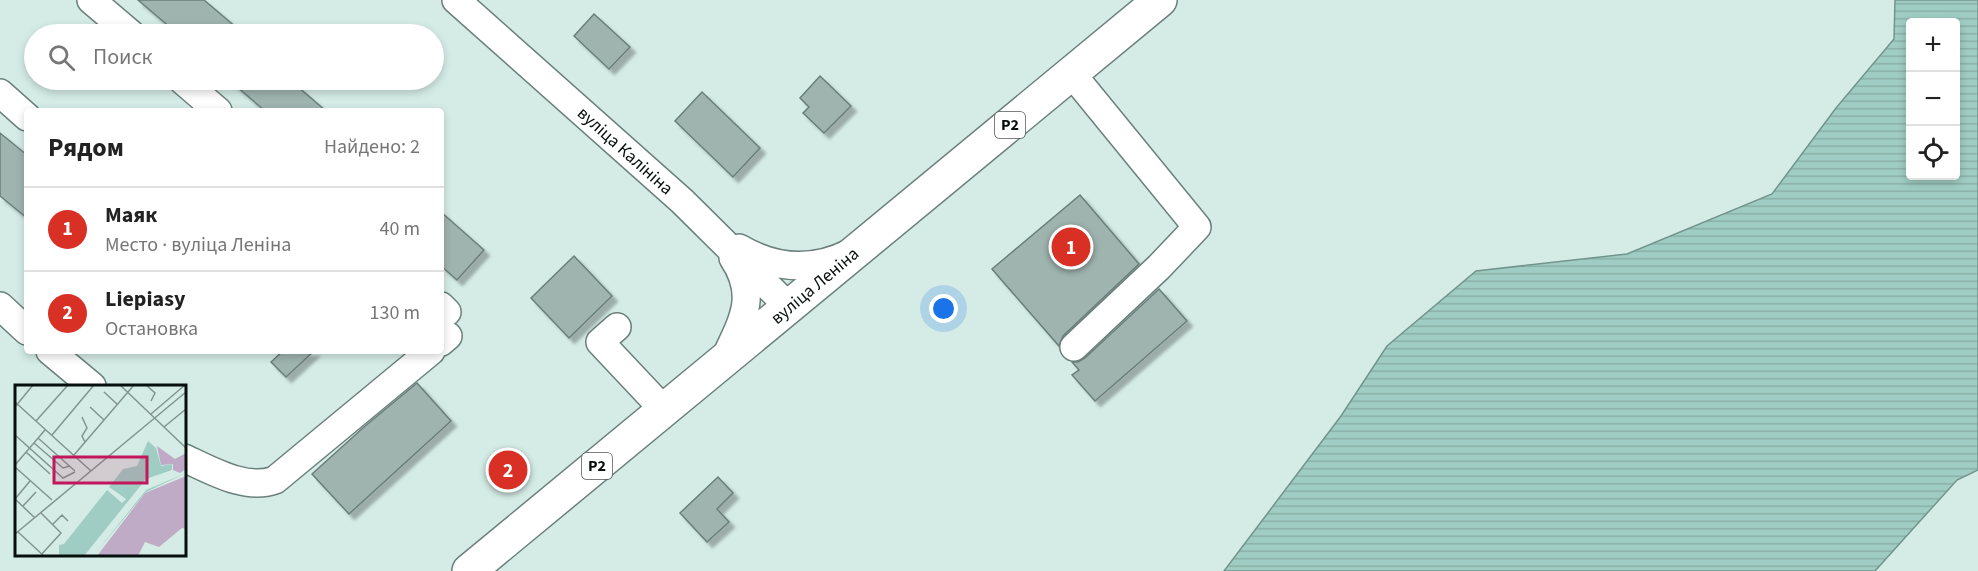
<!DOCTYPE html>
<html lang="ru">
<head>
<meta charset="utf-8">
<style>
	:root { --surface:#fff; --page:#f6f6f6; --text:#222; --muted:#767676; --line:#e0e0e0; --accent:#d93025 }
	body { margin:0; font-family:"Source Sans 3",sans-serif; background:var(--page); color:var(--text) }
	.controls { position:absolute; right:18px; top:18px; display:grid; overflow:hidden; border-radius:6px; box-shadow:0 3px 9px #0003 }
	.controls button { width:54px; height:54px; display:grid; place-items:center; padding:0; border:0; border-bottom:2px solid var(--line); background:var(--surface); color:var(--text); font:30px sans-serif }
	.you { position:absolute; left:944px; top:309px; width:21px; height:21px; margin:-15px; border:4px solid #fff; border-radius:50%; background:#1a73e8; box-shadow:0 0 0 9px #1a73e833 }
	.badge { display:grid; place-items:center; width:39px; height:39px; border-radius:50%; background:var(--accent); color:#fff; font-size:20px; font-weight:700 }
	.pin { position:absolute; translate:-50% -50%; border:3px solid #fff; box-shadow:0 2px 6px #0006 }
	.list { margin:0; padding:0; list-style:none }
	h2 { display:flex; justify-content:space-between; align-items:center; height:78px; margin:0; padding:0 24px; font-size:26px }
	h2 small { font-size:20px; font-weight:400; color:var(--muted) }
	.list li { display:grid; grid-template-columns:39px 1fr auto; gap:18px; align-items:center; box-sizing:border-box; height:84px; padding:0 24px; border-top:2px solid var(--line) }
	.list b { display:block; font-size:22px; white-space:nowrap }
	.list p { margin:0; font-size:20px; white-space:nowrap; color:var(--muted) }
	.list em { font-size:20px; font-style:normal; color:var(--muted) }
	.icon { flex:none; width:33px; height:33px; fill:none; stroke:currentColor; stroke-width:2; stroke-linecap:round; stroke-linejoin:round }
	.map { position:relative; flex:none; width:1978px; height:571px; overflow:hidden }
	.search { position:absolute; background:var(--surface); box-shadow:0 3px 9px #0003; left:24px; top:24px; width:420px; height:66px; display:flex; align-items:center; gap:15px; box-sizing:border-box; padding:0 21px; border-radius:33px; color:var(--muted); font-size:22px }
	.panel { position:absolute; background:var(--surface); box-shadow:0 3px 9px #0003; left:24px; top:108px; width:420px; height:246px; border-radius:6px }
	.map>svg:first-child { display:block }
	.water { fill:url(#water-rules); stroke:#72948c; stroke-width:1.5; fill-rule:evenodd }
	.building { fill:#9fb4af; stroke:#6a7f7a; stroke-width:1.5; filter:url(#shadow) }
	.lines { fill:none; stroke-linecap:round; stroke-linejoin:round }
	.minor-casing { stroke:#6b807b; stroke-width:30 }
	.major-casing { stroke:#6b807b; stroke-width:36 }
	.minor { stroke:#fff; stroke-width:27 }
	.major { stroke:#fff; stroke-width:33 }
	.labels { text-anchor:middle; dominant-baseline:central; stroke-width:4.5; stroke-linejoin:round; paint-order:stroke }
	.shield { fill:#fff; stroke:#515756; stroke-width:1.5 }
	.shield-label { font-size:16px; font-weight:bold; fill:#070f0d }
	.street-label { font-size:18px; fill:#070f0d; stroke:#fff }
	.inset-road { fill:none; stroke:#83948f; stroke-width:1.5 }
	.view { fill:#c2185b; fill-opacity:0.15; stroke:#c2185b; stroke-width:3 }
	.inset-edge { fill:none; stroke:#070f0d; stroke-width:3 }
</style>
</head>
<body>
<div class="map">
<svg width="1978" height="571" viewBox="0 0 1978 571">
	<defs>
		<pattern id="water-rules" width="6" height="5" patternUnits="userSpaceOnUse" patternTransform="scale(1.5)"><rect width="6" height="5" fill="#a0cdc3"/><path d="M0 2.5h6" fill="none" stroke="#88afa6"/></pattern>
		<filter id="shadow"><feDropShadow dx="5.5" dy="5.5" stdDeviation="1.5" flood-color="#0004"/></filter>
	</defs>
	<rect width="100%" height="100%" fill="#d5ece6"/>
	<path class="water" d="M 1895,0 L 1978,0 L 1978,470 L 1957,480 L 1875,571 L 1224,571 L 1341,416 L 1387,346 L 1476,271 L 1627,254 L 1772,194 L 1836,108 L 1894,39 ZM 1910,22 L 1956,22 L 1956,176 L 1910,176 Z"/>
	<path class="building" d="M 138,0 L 204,0 L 244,34 L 178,34 Z
		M 594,14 L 630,47 L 609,69 L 574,36 Z
		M 820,76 L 851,106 L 824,133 L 803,113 L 809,107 L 800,98 Z
		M 229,80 L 290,80 L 326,111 L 265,111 Z
		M 702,92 L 760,148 L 733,177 L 675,121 Z
		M 0,133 L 27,155 L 27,218 L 0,196 Z
		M 1080,195 L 1139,264 L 1063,336 L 1059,346 L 992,269 Z
		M 441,212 L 484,250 L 457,280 L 441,266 Z
		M 574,256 L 612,296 L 569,338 L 531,298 Z
		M 1159,289 L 1187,321 L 1095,401 L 1072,375 L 1079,370 L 1072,362 L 1078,362 L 1085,358 Z
		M 283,351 L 314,351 L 286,377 L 271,362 Z
		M 417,383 L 451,421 L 349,514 L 312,474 L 364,427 Z
		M 718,477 L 733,493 L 717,509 L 729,522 L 707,542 L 680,513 Z"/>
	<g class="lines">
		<defs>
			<path id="minor" d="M 91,0 L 131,34
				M 456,0 L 682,201 L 789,307
				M 1072,74 L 1197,227 L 1159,267 L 1074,347
				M 182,80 L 218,111
				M 0,93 L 27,117
				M 739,248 C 775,269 812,272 850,253
				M 0,306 L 27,331
				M 441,306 L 447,312
				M 617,327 L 600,342 L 664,410
				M 441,342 L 448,336
				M 50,351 L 92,386
				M 726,356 C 743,320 758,295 733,258
				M 184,458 C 211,470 246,491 275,480 L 431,351"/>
			<path id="major" d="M 469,571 L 1160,0"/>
		</defs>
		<use href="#minor" class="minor-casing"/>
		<use href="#major" class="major-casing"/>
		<use href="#minor" class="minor"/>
		<use href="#major" class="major"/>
	</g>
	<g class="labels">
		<g class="shield">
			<rect x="995" y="112" width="30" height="26" rx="4.5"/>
			<rect x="582" y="453" width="30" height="26" rx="4.5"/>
		</g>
		<g class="shield-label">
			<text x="1010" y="125">Р2</text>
			<text x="597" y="466">Р2</text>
		</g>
		<g class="street-label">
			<text transform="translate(625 151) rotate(42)">вуліца Калініна</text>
			<text transform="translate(815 286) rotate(-40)">вуліца Леніна</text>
		</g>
	</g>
	<g transform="translate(15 385)">
		<rect width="171" height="171" fill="#d5ece6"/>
		<path d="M 171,91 L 171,144 L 167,143 L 144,162 L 130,157 L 123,171 L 82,171 L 130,108 Z" fill="#c0abc7"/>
		<path d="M 142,61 L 160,74 L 171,68 L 171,84 L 165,88 L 158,85 L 158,79 L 146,80 Z" fill="#bfa9c6"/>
		<path d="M 133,56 L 141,63 L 146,81 L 157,79 L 157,85 L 131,94 L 69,171 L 44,171 L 44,160 L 49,159 L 92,105 L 107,118 L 111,114 L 94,102 L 108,84 L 122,81 ZM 171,88 L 131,107 L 78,171 L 131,105 Z" fill="#a0cdc3"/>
		<path class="inset-road" d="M 105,0 L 171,63M 131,0 L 140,8 L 136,16M 89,7 L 103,20M 0,17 L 76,86M 0,22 L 18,0M 75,22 L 89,35M 136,29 L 170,0M 67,32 L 72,43 L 67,51 L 70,57M 21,36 L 53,0M 149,42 L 171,24M 0,50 L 48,93 L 60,87M 37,50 L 79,0M 23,53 L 60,86M 19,58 L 48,83 L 55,81M 11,67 L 35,89M 59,70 L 119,0M 0,80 L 30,45M 0,82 L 37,115M 0,114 L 20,133M 0,114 L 15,96M 8,121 L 21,107M 38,139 L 47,130 L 53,136M 3,147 L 29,171M 0,149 L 171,7M 25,171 L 46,148 L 26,128"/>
		<path class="view" d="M 39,72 L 132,72 L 132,98 L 39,98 Z"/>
		<rect width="171" height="171" class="inset-edge"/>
	</g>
</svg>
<div class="controls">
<button>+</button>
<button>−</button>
<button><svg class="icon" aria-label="locate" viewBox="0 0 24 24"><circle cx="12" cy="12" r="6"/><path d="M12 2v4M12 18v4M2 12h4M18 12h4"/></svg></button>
</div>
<div class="you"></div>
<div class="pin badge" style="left:1071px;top:247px">1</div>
<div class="pin badge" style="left:508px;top:470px">2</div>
<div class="search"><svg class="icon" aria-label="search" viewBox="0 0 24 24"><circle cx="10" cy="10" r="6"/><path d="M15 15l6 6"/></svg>Поиск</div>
<section class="panel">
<h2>Рядом<small>Найдено: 2</small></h2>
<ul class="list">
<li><span class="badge">1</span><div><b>Маяк</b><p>Место · вуліца Леніна</p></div><em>40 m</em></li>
<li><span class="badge">2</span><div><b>Liepiasy</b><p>Остановка</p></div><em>130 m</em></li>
</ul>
</section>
</div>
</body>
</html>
